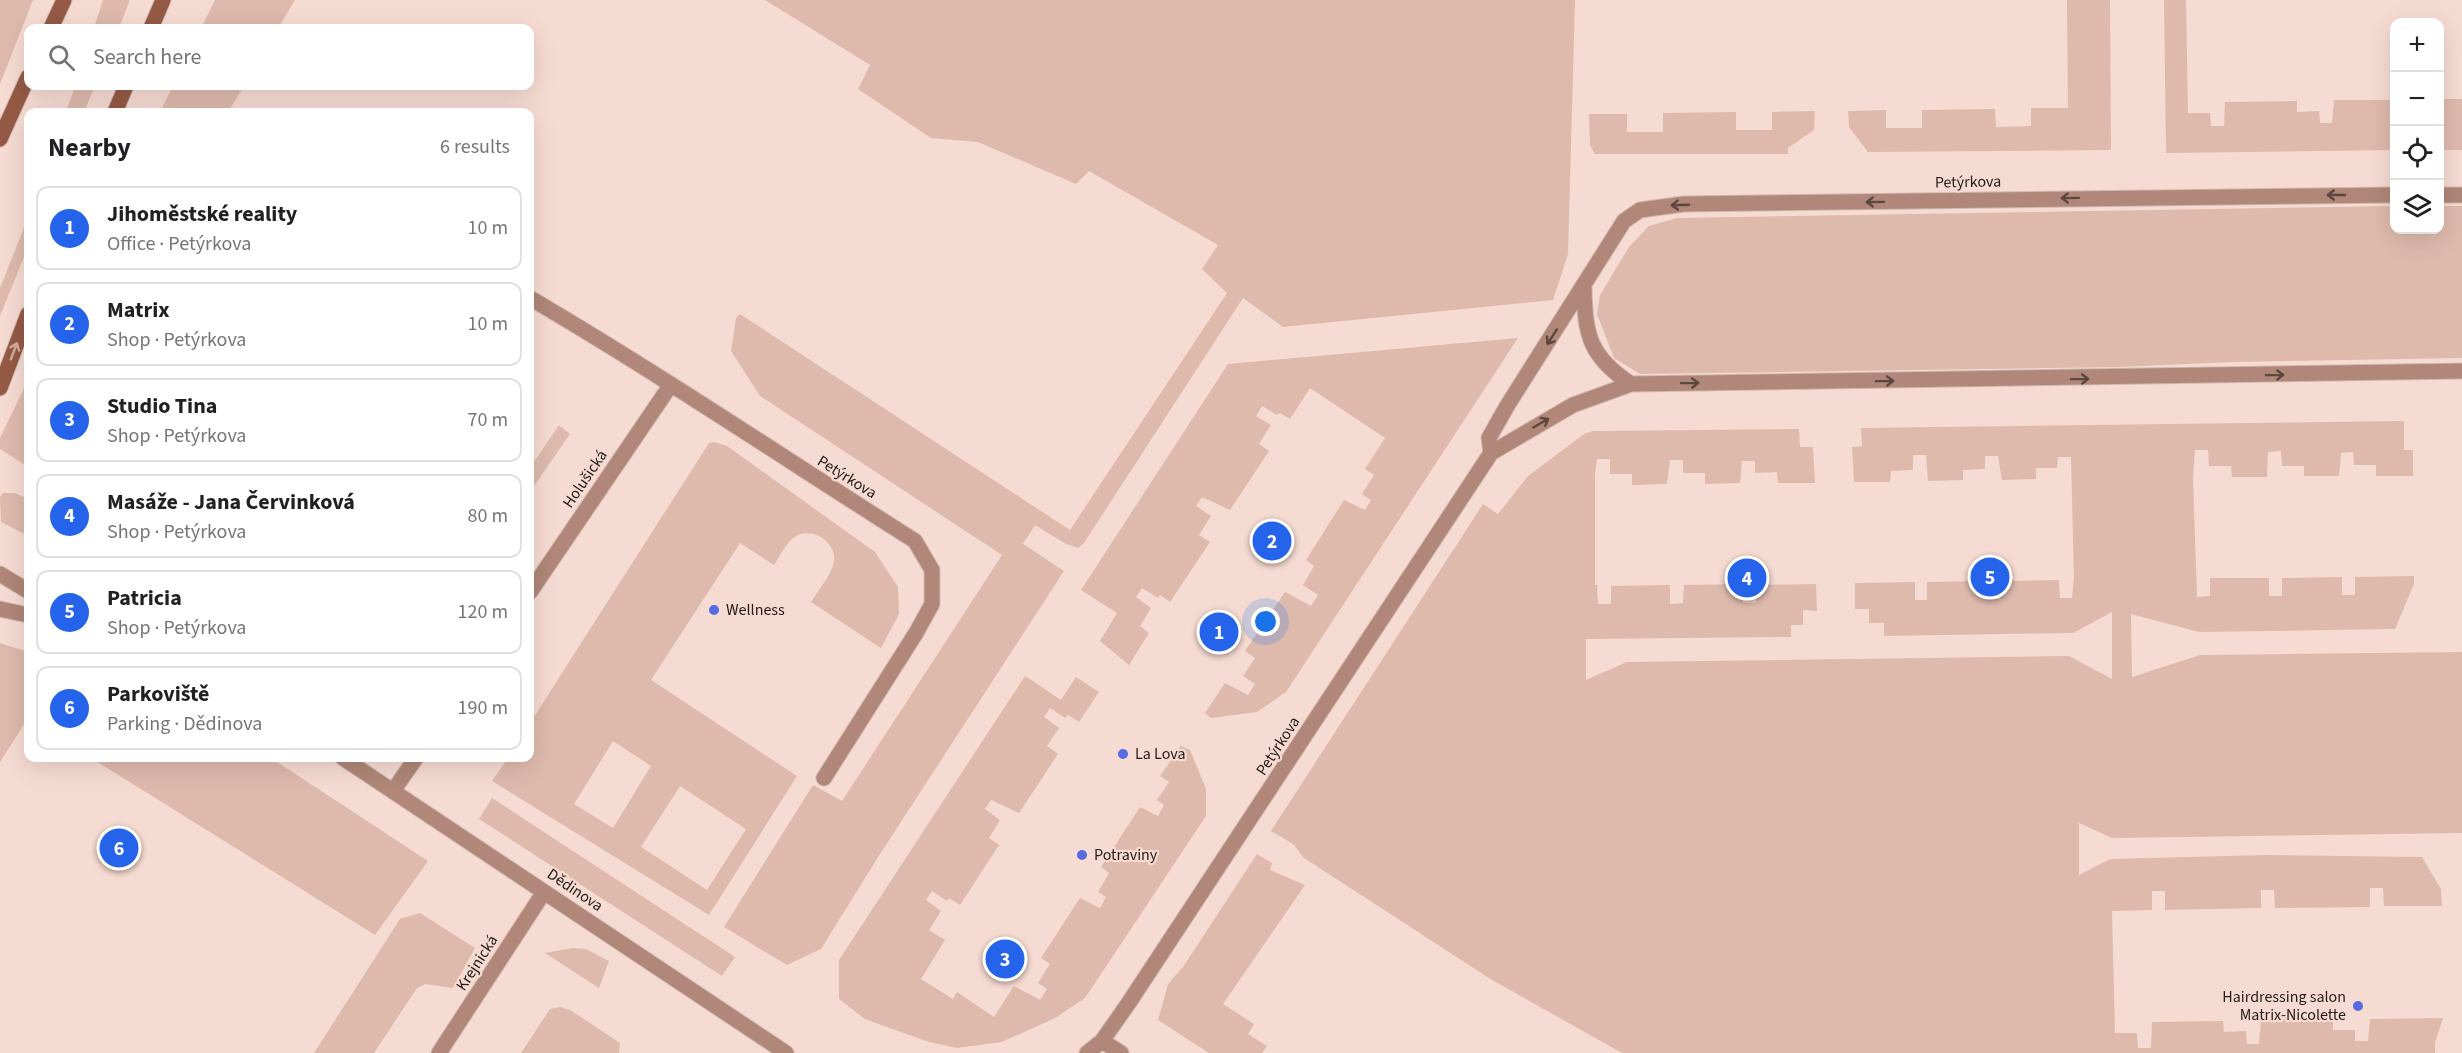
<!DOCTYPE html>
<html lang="en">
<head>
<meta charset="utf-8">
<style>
	:root { --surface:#fff; --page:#f2f2f2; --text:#202124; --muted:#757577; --line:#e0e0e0; --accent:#2563eb }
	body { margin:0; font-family:"Source Sans 3",sans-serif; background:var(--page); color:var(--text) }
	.controls { position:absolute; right:18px; top:18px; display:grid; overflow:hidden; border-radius:12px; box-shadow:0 6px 24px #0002 }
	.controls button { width:54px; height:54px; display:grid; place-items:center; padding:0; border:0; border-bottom:2px solid var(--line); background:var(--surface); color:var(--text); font:30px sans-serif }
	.you { position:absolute; left:1266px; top:622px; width:21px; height:21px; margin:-15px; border:4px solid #fff; border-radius:50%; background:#1a73e8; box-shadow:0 0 0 9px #1a73e833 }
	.badge { display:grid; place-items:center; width:39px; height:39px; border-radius:50%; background:var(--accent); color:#fff; font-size:20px; font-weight:700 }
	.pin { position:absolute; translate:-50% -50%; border:3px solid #fff; box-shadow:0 2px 6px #0006 }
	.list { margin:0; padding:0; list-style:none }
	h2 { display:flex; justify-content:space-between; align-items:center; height:78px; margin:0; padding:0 24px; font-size:26px }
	h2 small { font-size:20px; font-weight:400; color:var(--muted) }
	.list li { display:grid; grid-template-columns:39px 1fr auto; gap:18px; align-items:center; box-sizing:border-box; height:84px; margin:0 12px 12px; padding:0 12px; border:2px solid var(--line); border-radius:12px }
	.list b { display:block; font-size:22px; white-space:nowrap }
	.list p { margin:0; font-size:20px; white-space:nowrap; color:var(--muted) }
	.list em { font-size:20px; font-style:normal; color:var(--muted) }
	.icon { flex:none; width:33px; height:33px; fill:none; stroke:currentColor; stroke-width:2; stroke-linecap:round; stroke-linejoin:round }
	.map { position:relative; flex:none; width:2462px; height:1053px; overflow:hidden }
	.search { position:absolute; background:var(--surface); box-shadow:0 6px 24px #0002; left:24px; top:24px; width:510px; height:66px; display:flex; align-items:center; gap:15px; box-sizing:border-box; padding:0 21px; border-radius:12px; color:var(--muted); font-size:22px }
	.panel { position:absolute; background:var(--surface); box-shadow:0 6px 24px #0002; left:24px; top:108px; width:510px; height:654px; border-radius:12px }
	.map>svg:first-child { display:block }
	.green { fill:#debaad; fill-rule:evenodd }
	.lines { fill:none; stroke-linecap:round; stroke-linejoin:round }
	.street-casing { stroke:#d0b8b0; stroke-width:17 }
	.secondary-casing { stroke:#d0b8b0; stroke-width:17 }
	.street { stroke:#b08778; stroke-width:15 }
	.secondary { stroke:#945a45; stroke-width:15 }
	.oneway { stroke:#5c463e }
	.oneway2 { stroke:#d4aea1 }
	.poi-dot { fill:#546be1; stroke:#f6dbd2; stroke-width:2 }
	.labels { text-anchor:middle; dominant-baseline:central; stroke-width:4.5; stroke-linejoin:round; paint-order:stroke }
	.street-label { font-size:16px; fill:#241b17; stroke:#f6dbd2 }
	.poi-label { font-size:16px; fill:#241b17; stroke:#f6dbd2; text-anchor:start }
</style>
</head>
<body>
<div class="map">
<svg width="2462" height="1053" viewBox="0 0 2462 1053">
	<rect width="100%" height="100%" fill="#f6dbd2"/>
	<path class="green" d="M 0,0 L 33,0 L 0,84 Z
		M 103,0 L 130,0 L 119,28 L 94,28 Z
		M 215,0 L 295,0 L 278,28 L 201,28 Z
		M 765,0 L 1575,0 L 1568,254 L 1553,300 L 1283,327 L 1243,298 L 1084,543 L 1078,548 L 1066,544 L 1035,525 L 1023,544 L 1064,571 L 880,854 L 821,949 L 787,965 L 724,927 L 813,785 L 842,801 L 1002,555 L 760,396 L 731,351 L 736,318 L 740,314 L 1070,530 L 1227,293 L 1202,269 L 1218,245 L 1089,171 L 1076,184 L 978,142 L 931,138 L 858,89 L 870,65 Z
		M 2067,0 L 2110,0 L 2111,150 L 1868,152 L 1849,127 L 1848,111 L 1886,110 L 1886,128 L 1922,128 L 1922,110 L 1995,109 L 1996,127 L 2031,126 L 2031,108 L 2068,108 Z
		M 2164,0 L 2186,0 L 2188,113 L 2210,113 L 2211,126 L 2224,126 L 2225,102 L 2297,101 L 2297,112 L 2319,111 L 2320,123 L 2332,123 L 2334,100 L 2394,100 L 2394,150 L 2166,153 Z
		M 75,86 L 95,86 L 84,112 L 66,112 Z
		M 173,86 L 244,86 L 228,112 L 160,112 Z
		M 2444,99 L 2462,99 L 2462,150 L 2440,150 C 2439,130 2444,116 2444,99 Z
		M 1815,111 L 1814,130 L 1788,148 L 1788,154 L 1595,154 L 1590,145 L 1589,114 L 1627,114 L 1627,132 L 1663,132 L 1663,113 L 1736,112 L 1736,130 L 1772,130 L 1772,112 Z
		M 2394,206 L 2394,230 L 2440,230 L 2440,206 L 2462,206 L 2462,358 L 2235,362 L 2118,367 L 1640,374 L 1614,358 L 1597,314 L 1600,295 L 1629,247 L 1649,226 L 1677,218 Z
		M 28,218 L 28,247 L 0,316 L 0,288 Z
		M 1518,338 L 1286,692 L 1257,712 L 1211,718 L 1205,713 L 1225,683 L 1248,695 L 1255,684 L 1243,676 L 1255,658 L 1245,651 L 1285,592 L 1311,606 L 1318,595 L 1303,585 L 1314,566 L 1306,560 L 1344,500 L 1365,510 L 1371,500 L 1362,494 L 1374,475 L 1365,469 L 1385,438 L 1310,388 L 1290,419 L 1280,413 L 1277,415 L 1262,406 L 1256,416 L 1271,425 L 1259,444 L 1269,451 L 1230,510 L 1202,497 L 1196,506 L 1211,516 L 1199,535 L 1210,542 L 1170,602 L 1160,595 L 1158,598 L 1142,588 L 1136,597 L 1151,608 L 1140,626 L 1149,633 L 1129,665 L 1100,641 L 1117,613 L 1081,590 L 1228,364 Z
		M 28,380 L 28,467 L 0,449 L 0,438 Z
		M 2404,421 L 2404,450 L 2413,450 L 2413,476 L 2376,476 L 2376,465 L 2354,465 L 2353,452 L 2341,453 L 2339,476 L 2304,476 L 2304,466 L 2282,466 L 2281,451 L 2268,452 L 2267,477 L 2232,477 L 2231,466 L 2209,466 L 2208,450 L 2195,450 L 2193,477 L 2197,597 L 2210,596 L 2210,578 L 2269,578 L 2269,596 L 2282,596 L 2282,578 L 2342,577 L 2342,595 L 2355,595 L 2355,577 L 2414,576 L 2414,584 L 2395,629 L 2199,632 L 2131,614 L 2132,677 L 2200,655 L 2462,652 L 2462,833 L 2112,838 L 2079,823 L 2079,875 L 2110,859 L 2267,855 L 2422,857 L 2441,889 L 2442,906 L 2384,906 L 2383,888 L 2370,888 L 2370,907 L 2275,908 L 2274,890 L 2261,890 L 2261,908 L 2165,910 L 2165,891 L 2152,891 L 2152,910 L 2112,911 L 2115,1033 L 2137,1033 L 2138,1048 L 2151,1048 L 2152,1022 L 2223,1021 L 2224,1032 L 2246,1031 L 2247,1044 L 2259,1044 L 2261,1020 L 2333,1019 L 2333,1030 L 2355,1030 L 2355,1041 L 2368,1041 L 2370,1019 L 2443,1018 L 2435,1043 L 2435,1053 L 1622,1053 L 1492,980 L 1304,858 L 1293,844 L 1271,831 L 1483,504 L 1498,514 L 1528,476 L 1584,434 L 1593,431 L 1799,429 L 1800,447 L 1813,447 L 1815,483 L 1778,483 L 1777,472 L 1755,473 L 1755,461 L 1742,461 L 1740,483 L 1705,484 L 1705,473 L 1683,473 L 1683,460 L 1670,460 L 1667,484 L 1632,485 L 1632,474 L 1610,474 L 1610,459 L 1597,459 L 1595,474 L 1595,585 L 1597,585 L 1598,604 L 1611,604 L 1611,586 L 1670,585 L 1670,604 L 1683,603 L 1684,585 L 1743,584 L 1743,603 L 1756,603 L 1756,585 L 1816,584 L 1817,611 L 1803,610 L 1803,625 L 1791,625 L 1791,637 L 1586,639 L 1586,680 L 1627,662 L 2069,656 L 2112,679 L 2112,612 L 2073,633 L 1884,636 L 1884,623 L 1869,623 L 1869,609 L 1855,609 L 1855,583 L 1915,582 L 1915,600 L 1927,600 L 1927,582 L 1987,581 L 1987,599 L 2000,599 L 2000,581 L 2059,580 L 2060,598 L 2072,598 L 2074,578 L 2071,457 L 2058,457 L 2057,468 L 2036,468 L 2036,479 L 2002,480 L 1998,456 L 1985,456 L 1985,469 L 1963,470 L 1963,480 L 1928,481 L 1926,455 L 1913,455 L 1913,470 L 1891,471 L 1890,482 L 1854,482 L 1852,447 L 1862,446 L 1861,428 Z
		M 559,425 L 570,434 L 530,492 L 530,468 Z
		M 714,442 L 727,446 L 875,552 L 898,587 L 899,614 L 881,648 L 811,602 C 818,590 831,576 834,562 C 837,542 813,527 796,536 C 786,542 780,556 774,565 L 740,543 L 651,680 L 797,776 L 709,915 L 492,781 L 508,758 L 530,758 L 530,723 L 709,443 ZM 613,741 L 651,766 L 613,828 L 574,804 ZM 680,786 L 746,829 L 707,890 L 641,847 Z
		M 3,493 L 15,493 L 28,499 L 28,536 L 1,522 L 0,497 Z
		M 0,643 L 28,652 L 28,718 L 0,762 Z
		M 1025,676 L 1061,700 L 1076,677 L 1099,692 L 1079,722 L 1068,715 L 1065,718 L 1050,708 L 1044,717 L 1059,728 L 1047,746 L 1058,754 L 1019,813 L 991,800 L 985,809 L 1000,820 L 989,838 L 999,845 L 960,905 L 949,898 L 947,901 L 932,891 L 926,900 L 941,911 L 929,930 L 945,940 L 921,979 L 953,999 L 957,992 L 994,1017 L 1014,986 L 1040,1000 L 1047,989 L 1038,983 L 1050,964 L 1041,958 L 1080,898 L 1100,908 L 1106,897 L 1098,892 L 1109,873 L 1101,867 L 1140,807 L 1158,816 L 1164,805 L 1157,800 L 1169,782 L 1160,776 L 1181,746 L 1190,750 L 1206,789 L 1206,816 L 1085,998 L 1055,1018 L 1002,1042 L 956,1048 L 926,1041 L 865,1019 L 839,999 L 839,960 Z
		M 91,758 L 271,758 L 428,861 L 375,935 Z
		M 492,798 L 735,957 L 722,976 L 479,819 Z
		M 1257,854 L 1272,863 L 1270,870 L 1305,885 L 1223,1004 L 1254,1024 L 1248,1034 L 1267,1046 L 1262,1053 L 1209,1053 L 1158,1020 L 1168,984 L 1183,967 Z
		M 420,913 L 475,948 L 453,988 L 425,984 L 417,988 L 374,1053 L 314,1053 L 400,919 Z
		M 573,948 L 586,949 L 609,961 L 599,988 L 545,953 Z
		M 560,1007 L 570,1010 L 620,1043 L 619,1053 L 521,1053 L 550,1009 Z"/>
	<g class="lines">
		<defs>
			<path id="street" d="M 2440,195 L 2462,195
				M 1584,288 C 1585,336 1590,357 1631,384
				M 530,298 C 661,375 787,460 915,541 L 932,570 L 932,604 L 916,633 L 824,778
				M 1491,453 L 1489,438 L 1507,406 L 1624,221 L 1640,210 L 1684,204 L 2394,195
				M 0,574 L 28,591
				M 530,592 L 670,386
				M 0,609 L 28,615
				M 343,758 L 786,1053
				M 393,791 L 416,758
				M 1102,1041 L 1121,1053
				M 439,1053 L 544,892
				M 1087,1053 L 1102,1041 L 1128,1004 L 1491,453 L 1573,405 L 1631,384 L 2462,371"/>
			<path id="secondary" d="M 51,28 L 64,0
				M 151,28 L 163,0
				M 115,112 L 126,86
				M 0,139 L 28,77
				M 0,388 L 28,314"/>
		</defs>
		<use href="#street" class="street-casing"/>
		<use href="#secondary" class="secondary-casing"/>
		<use href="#street" class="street"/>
		<use href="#secondary" class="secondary"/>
	</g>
	<defs><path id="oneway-shaft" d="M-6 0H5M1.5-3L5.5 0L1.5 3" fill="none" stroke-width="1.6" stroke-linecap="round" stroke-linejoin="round" transform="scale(1.5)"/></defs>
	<g class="oneway">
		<use href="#oneway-shaft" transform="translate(2336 195) rotate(180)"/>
		<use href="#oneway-shaft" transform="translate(2070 198) rotate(179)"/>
		<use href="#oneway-shaft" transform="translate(1875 202) rotate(179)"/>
		<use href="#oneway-shaft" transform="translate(1680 205) rotate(178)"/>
		<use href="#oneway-shaft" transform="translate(1552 337) rotate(123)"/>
		<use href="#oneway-shaft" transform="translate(2275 375) rotate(-1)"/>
		<use href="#oneway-shaft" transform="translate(2080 379) rotate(-1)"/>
		<use href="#oneway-shaft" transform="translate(1885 381) rotate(-1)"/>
		<use href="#oneway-shaft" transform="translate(1690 383) rotate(-1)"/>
		<use href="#oneway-shaft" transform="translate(1541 423) rotate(-30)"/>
	</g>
	<use class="oneway2" href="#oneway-shaft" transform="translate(14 351) rotate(-69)"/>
	<g class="poi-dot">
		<circle cx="714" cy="610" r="6"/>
		<circle cx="1123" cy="754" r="6"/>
		<circle cx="1082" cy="855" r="6"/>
		<circle cx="2358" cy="1006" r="6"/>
	</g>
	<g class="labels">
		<g class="street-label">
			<text transform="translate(1968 182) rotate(-1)">Petýrkova</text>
			<text transform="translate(847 477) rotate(32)">Petýrkova</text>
			<text transform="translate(585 479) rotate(-56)">Holušická</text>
			<text transform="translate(1278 746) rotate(-57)">Petýrkova</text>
			<text transform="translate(575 890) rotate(34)">Dědinova</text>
			<text transform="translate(477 963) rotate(-57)">Krejnická</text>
		</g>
		<g class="poi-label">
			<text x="726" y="610">Wellness</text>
			<text x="1135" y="754">La Lova</text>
			<text x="1094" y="855">Potraviny</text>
			<text x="2346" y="997" text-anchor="end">Hairdressing salon<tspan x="2346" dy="18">Matrix-Nicolette</tspan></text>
		</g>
	</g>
</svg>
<div class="controls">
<button>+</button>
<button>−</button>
<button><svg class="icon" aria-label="locate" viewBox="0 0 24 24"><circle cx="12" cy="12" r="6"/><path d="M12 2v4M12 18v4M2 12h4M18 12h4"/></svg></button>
<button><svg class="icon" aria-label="layers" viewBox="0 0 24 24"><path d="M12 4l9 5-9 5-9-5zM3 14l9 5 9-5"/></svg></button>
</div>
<div class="you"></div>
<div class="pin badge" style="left:1219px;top:632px">1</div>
<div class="pin badge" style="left:1272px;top:541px">2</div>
<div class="pin badge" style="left:1005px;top:959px">3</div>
<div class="pin badge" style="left:1747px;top:578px">4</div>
<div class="pin badge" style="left:1990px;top:577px">5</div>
<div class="pin badge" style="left:119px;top:848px">6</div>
<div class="search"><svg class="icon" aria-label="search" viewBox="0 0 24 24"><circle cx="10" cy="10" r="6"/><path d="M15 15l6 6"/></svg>Search here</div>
<section class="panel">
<h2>Nearby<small>6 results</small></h2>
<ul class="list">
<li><span class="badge">1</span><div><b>Jihoměstské reality</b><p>Office · Petýrkova</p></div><em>10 m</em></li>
<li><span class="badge">2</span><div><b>Matrix</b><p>Shop · Petýrkova</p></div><em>10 m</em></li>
<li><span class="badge">3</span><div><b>Studio Tina</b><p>Shop · Petýrkova</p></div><em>70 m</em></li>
<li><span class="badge">4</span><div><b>Masáže - Jana Červinková</b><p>Shop · Petýrkova</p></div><em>80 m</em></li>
<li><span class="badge">5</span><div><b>Patricia</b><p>Shop · Petýrkova</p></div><em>120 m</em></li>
<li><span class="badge">6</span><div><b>Parkoviště</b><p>Parking · Dědinova</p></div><em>190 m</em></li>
</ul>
</section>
</div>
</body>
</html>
